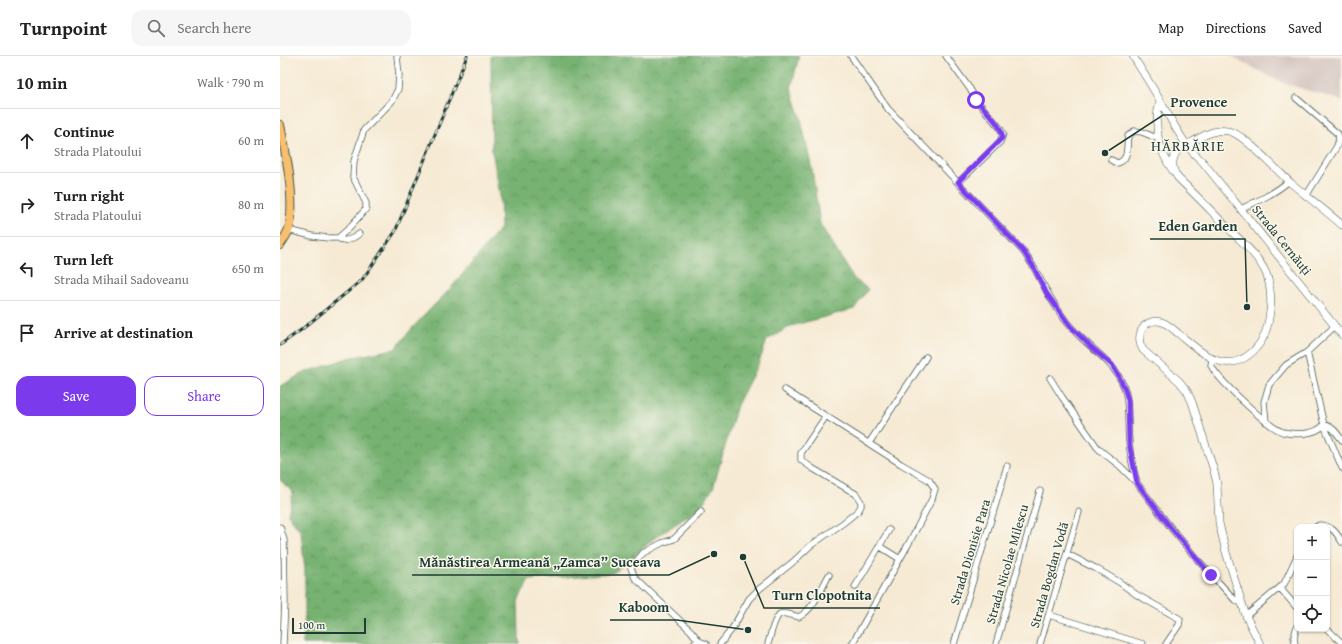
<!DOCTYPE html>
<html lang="en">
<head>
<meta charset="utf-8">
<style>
	:root { --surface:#fff; --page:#f6f6f6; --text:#202124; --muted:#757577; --line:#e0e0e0; --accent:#7c3aed }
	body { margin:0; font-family:"Gentium Book Plus",serif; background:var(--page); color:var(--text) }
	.controls { position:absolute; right:12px; bottom:12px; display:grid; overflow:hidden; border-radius:8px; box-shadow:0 1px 3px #0004 }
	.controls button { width:36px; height:36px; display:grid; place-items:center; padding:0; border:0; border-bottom:1px solid var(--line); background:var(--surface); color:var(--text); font:20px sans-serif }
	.scale { position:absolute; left:12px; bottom:10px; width:74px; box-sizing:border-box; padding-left:4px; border:2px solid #1f3d34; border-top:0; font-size:11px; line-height:14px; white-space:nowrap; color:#1f3d34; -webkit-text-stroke:3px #fbf7ec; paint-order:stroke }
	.stop { position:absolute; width:12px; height:12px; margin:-9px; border:3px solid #7c3aed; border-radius:50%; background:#fff }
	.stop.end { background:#7c3aed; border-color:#fff; box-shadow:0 1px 4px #0008 }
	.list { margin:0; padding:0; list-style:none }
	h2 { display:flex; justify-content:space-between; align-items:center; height:52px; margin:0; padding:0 16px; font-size:17px }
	h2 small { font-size:13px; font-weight:400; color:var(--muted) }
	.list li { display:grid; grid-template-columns:26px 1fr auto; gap:12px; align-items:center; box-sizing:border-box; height:64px; padding:0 16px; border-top:1px solid var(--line) }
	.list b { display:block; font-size:15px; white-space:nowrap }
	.list p { margin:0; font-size:13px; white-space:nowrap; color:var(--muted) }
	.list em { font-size:13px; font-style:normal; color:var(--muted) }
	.actions { display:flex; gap:8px; padding:12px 16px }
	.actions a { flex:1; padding:9px 0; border:1px solid var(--accent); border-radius:12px; text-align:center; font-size:14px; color:var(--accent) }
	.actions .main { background:var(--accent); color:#fff }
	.icon { flex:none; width:22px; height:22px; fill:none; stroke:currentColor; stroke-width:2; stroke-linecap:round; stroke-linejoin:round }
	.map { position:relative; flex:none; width:1062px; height:588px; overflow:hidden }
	header { display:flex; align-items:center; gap:24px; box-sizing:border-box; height:56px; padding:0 20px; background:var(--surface); border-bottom:1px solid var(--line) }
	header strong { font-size:19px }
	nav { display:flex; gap:22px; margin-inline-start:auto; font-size:14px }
	.search { width:280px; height:36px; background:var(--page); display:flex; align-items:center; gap:10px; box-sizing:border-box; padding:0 14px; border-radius:12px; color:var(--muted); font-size:15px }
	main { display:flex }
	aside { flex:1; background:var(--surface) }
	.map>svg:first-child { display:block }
	.industrial { fill:#d0c0bc }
	.forest { fill:url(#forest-crowns); stroke:#4b7853 }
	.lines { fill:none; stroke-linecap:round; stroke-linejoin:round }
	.minor-casing { stroke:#3f574c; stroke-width:7 }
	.tertiary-casing { stroke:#3f574c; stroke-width:8 }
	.primary-casing { stroke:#3f574c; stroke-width:10 }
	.minor { stroke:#fff; stroke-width:5.5 }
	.tertiary { stroke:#fff; stroke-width:7 }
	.primary { stroke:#f9bf6d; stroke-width:8 }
	.rail-casing { stroke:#1f3d34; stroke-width:3 }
	.rail { stroke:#fbf7ec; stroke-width:1.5; stroke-dasharray:4.5; stroke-linecap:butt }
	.route { stroke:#7c3aed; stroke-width:5 }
	.labels { text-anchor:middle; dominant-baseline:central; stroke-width:3; stroke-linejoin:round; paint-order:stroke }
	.street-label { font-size:13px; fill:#1f3d34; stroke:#fbf7ec }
	.quarter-label { font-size:15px; letter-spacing:1px; fill:#1f3d34; stroke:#fbf7ec }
	.leader { fill:none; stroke:#1f3d34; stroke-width:1.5 }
	.callout-dot { fill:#1f3d34; stroke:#fbf7ec; stroke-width:1.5 }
	.callout-label { font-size:14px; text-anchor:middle; font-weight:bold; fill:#1f3d34; stroke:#fbf7ec; stroke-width:3; stroke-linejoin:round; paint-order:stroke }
</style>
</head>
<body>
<header>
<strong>Turnpoint</strong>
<div class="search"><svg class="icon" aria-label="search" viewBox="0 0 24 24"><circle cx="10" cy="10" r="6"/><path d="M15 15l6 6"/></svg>Search here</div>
<nav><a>Map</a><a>Directions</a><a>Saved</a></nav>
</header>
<main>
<aside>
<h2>10 min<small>Walk · 790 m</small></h2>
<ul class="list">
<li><svg class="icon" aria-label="ahead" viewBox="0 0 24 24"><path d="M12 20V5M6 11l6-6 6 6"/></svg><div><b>Continue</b><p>Strada Platoului</p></div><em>60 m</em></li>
<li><svg class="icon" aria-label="right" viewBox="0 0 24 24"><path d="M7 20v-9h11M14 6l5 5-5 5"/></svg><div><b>Turn right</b><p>Strada Platoului</p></div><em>80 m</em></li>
<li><svg class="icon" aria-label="left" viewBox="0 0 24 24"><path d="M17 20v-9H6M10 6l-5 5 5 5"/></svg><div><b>Turn left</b><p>Strada Mihail Sadoveanu</p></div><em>650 m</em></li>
<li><svg class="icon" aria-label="arrive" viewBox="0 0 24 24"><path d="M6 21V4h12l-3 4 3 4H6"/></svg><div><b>Arrive at destination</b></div></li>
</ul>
<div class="actions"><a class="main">Save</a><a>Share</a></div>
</aside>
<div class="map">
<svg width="1062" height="588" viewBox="0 0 1062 588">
	<defs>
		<pattern id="forest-crowns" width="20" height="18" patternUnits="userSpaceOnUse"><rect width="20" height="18" fill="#77b272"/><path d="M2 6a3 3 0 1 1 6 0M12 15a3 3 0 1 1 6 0" fill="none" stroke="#61925e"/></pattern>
	</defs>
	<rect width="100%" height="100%" fill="#fbf7ec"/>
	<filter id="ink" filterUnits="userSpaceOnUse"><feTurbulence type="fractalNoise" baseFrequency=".025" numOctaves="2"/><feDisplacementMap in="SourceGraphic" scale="8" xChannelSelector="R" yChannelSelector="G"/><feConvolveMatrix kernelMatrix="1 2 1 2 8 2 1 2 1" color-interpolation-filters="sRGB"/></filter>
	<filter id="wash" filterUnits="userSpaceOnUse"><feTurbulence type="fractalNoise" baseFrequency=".012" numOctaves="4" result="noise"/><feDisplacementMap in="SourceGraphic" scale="16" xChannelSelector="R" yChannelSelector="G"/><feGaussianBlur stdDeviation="0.9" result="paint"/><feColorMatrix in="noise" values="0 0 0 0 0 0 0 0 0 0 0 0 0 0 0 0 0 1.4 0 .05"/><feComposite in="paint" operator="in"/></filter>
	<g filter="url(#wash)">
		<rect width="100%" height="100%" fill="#f6ead4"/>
		<path class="industrial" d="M 953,0 L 1062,0 L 1062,46 L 1057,43 L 1003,27 L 956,3 Z"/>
		<path class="forest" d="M 211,0 L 519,0 L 511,32 L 520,59 L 532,114 L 540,168 L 574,223 L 588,233 L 574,253 L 511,270 L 487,284 L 479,306 L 457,349 L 433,432 L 419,453 L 376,481 L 333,517 L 249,524 L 238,545 L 239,581 L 240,588 L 23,588 L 25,553 L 25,515 L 21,476 L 8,458 L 13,436 L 0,424 L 0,330 L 24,317 L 68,302 L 115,293 L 134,270 L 170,233 L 221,172 L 220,138 L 212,95 Z"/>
	</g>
	<g filter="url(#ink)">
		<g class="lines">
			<defs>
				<path id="minor" d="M 571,0 L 608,53 L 743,195 C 746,200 750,205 753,210 C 765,231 773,250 790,270 C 808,292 833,303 844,331 C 850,347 847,367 849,385 C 850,399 853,413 857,427
					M 666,0 L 690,33 L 696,44 L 720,72 L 723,78 L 720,86 L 679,126
					M 1016,42 L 1058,78 L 1059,83 L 1057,90 L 1026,140
					M 831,104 L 837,107 C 850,104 846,90 848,80 L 854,75 L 862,76 L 879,83
					M 961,153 C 978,145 995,137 1009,125
					M 8,174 L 32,180 L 48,182 L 58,182 L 67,174 L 86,153 L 86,147 L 73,121 L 74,105 L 84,74 L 112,45 L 118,33 L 119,19 L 117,0
					M 58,182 C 65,187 72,183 79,178
					M 1027,296 L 1044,369 L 1062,412
					M 932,303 L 931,309 C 936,322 989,372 1003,376 C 1016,379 1035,379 1044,369
					M 770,322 L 782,341 L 817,391 L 821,395 L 840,410 L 857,427 L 891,472 L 916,502 L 954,543 L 961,547
					M 505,334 L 621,408 L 649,424 L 655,433 L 652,443 L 629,487 L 572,588
					M 986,366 L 984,346 L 989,329 L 994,323 L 1006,309 L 1027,296 L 1055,270
					M 1044,369 C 1053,370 1057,378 1062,384
					M 589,387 L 646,301
					M 0,471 L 4,484 L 5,546 L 3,588
					M 1036,471 L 1039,469 C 1051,469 1056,476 1062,486
					M 599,490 L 620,503
					M 787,498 L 815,512 L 839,526 L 857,539 L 900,563 L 899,569 L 886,588
					M 575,531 L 609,474
					M 1000,532 L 1017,552
					M 769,559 L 863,588
					M 966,560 L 1004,528 L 1017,500
					M 1047,573 L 1062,587
					M 419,585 L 411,575 L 355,522 L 351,512 L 363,497 L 382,487 L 394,483 L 421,456
					M 413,588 L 419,585 L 426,588
					M 440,588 L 452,573 L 469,543 L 478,534 L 513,506 L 530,490 L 563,467 L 578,455 L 581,450 L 581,446 L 576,438 L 532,412 L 521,404 L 521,397 L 546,360
					M 488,588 C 490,581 494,562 500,558 C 504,556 514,560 519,561 C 534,553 541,533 549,519
					M 674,588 L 727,410
					M 716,588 L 760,435
					M 760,588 L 799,456
					M 1015,588 L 1014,581 L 1017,570"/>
				<path id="tertiary" d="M 853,0 C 863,17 874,33 883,50 C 895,70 904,90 922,105 L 1062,279
					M 880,45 C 873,69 878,94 893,115
					M 980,588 L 966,560 L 946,496 L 939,467 L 937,428 L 934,415 L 912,346 L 907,335 L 899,325 L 863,294 C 854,280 864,261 882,266 C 888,268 894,274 899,278 C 920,295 943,320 970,298 C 981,289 987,276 989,262 C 992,248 991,230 986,217 C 978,200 964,188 951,175 C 933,157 916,139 898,122 C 889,110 892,95 906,88 C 908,88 910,87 912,86 C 925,79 937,71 952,76 C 968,82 998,116 1012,128 C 1029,142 1046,155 1062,169"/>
				<path id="primary" d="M 0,69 C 6,98 16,144 9,173 C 7,179 3,184 0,189"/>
			</defs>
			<use href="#minor" class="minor-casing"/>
			<use href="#tertiary" class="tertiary-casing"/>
			<use href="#primary" class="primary-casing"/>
			<use href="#minor" class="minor"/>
			<use href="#tertiary" class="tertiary"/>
			<use href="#primary" class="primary"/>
			<defs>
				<path id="rail" d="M 0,289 L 21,274 L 82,224 L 115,176 L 187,0"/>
			</defs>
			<use href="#rail" class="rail-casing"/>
			<use href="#rail" class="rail"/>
		</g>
	</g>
	<g class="lines" filter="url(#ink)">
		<path class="route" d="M 696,44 C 704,53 724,71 722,82 L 678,126 L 743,195 L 753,210 L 767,238 L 790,270 L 810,290 L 832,309 L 838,319 L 844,331 L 848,344 L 849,387 L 857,427 L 891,472 L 931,519"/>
	</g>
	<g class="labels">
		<g class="street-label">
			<text transform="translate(1002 184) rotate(51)">Strada Cernăuți</text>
			<text transform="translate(690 496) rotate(-73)">Strada Dionisie Para</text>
			<text transform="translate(727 508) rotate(-74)">Strada Nicolae Milescu</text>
			<text transform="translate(769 519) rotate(-74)">Strada Bogdan Vodă</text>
		</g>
		<g class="quarter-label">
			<text x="908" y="89">HĂRBĂRIE</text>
		</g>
	</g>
	<path class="leader" d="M825 97L883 59H956M967 251L965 183H870M434 498L389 519H132M463 501L484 552H600M468 574L397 564H330"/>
	<g class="callout-dot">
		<circle cx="825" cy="97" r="4"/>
		<circle cx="967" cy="251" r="4"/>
		<circle cx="434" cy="498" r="4"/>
		<circle cx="463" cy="501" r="4"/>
		<circle cx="468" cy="574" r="4"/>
	</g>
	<g class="callout-label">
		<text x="919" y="51">Provence</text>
		<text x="918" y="175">Eden Garden</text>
		<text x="260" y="511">Mănăstirea Armeană „Zamca” Suceava</text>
		<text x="542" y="544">Turn Clopotnita</text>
		<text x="364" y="556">Kaboom</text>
	</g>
</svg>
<div class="controls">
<button>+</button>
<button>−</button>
<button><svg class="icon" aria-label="locate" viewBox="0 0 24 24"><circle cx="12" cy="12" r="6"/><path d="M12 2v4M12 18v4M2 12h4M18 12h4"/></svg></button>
</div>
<div class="scale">100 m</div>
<div class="stop" style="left:696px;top:44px"></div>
<div class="stop end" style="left:931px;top:519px"></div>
</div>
</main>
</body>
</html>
